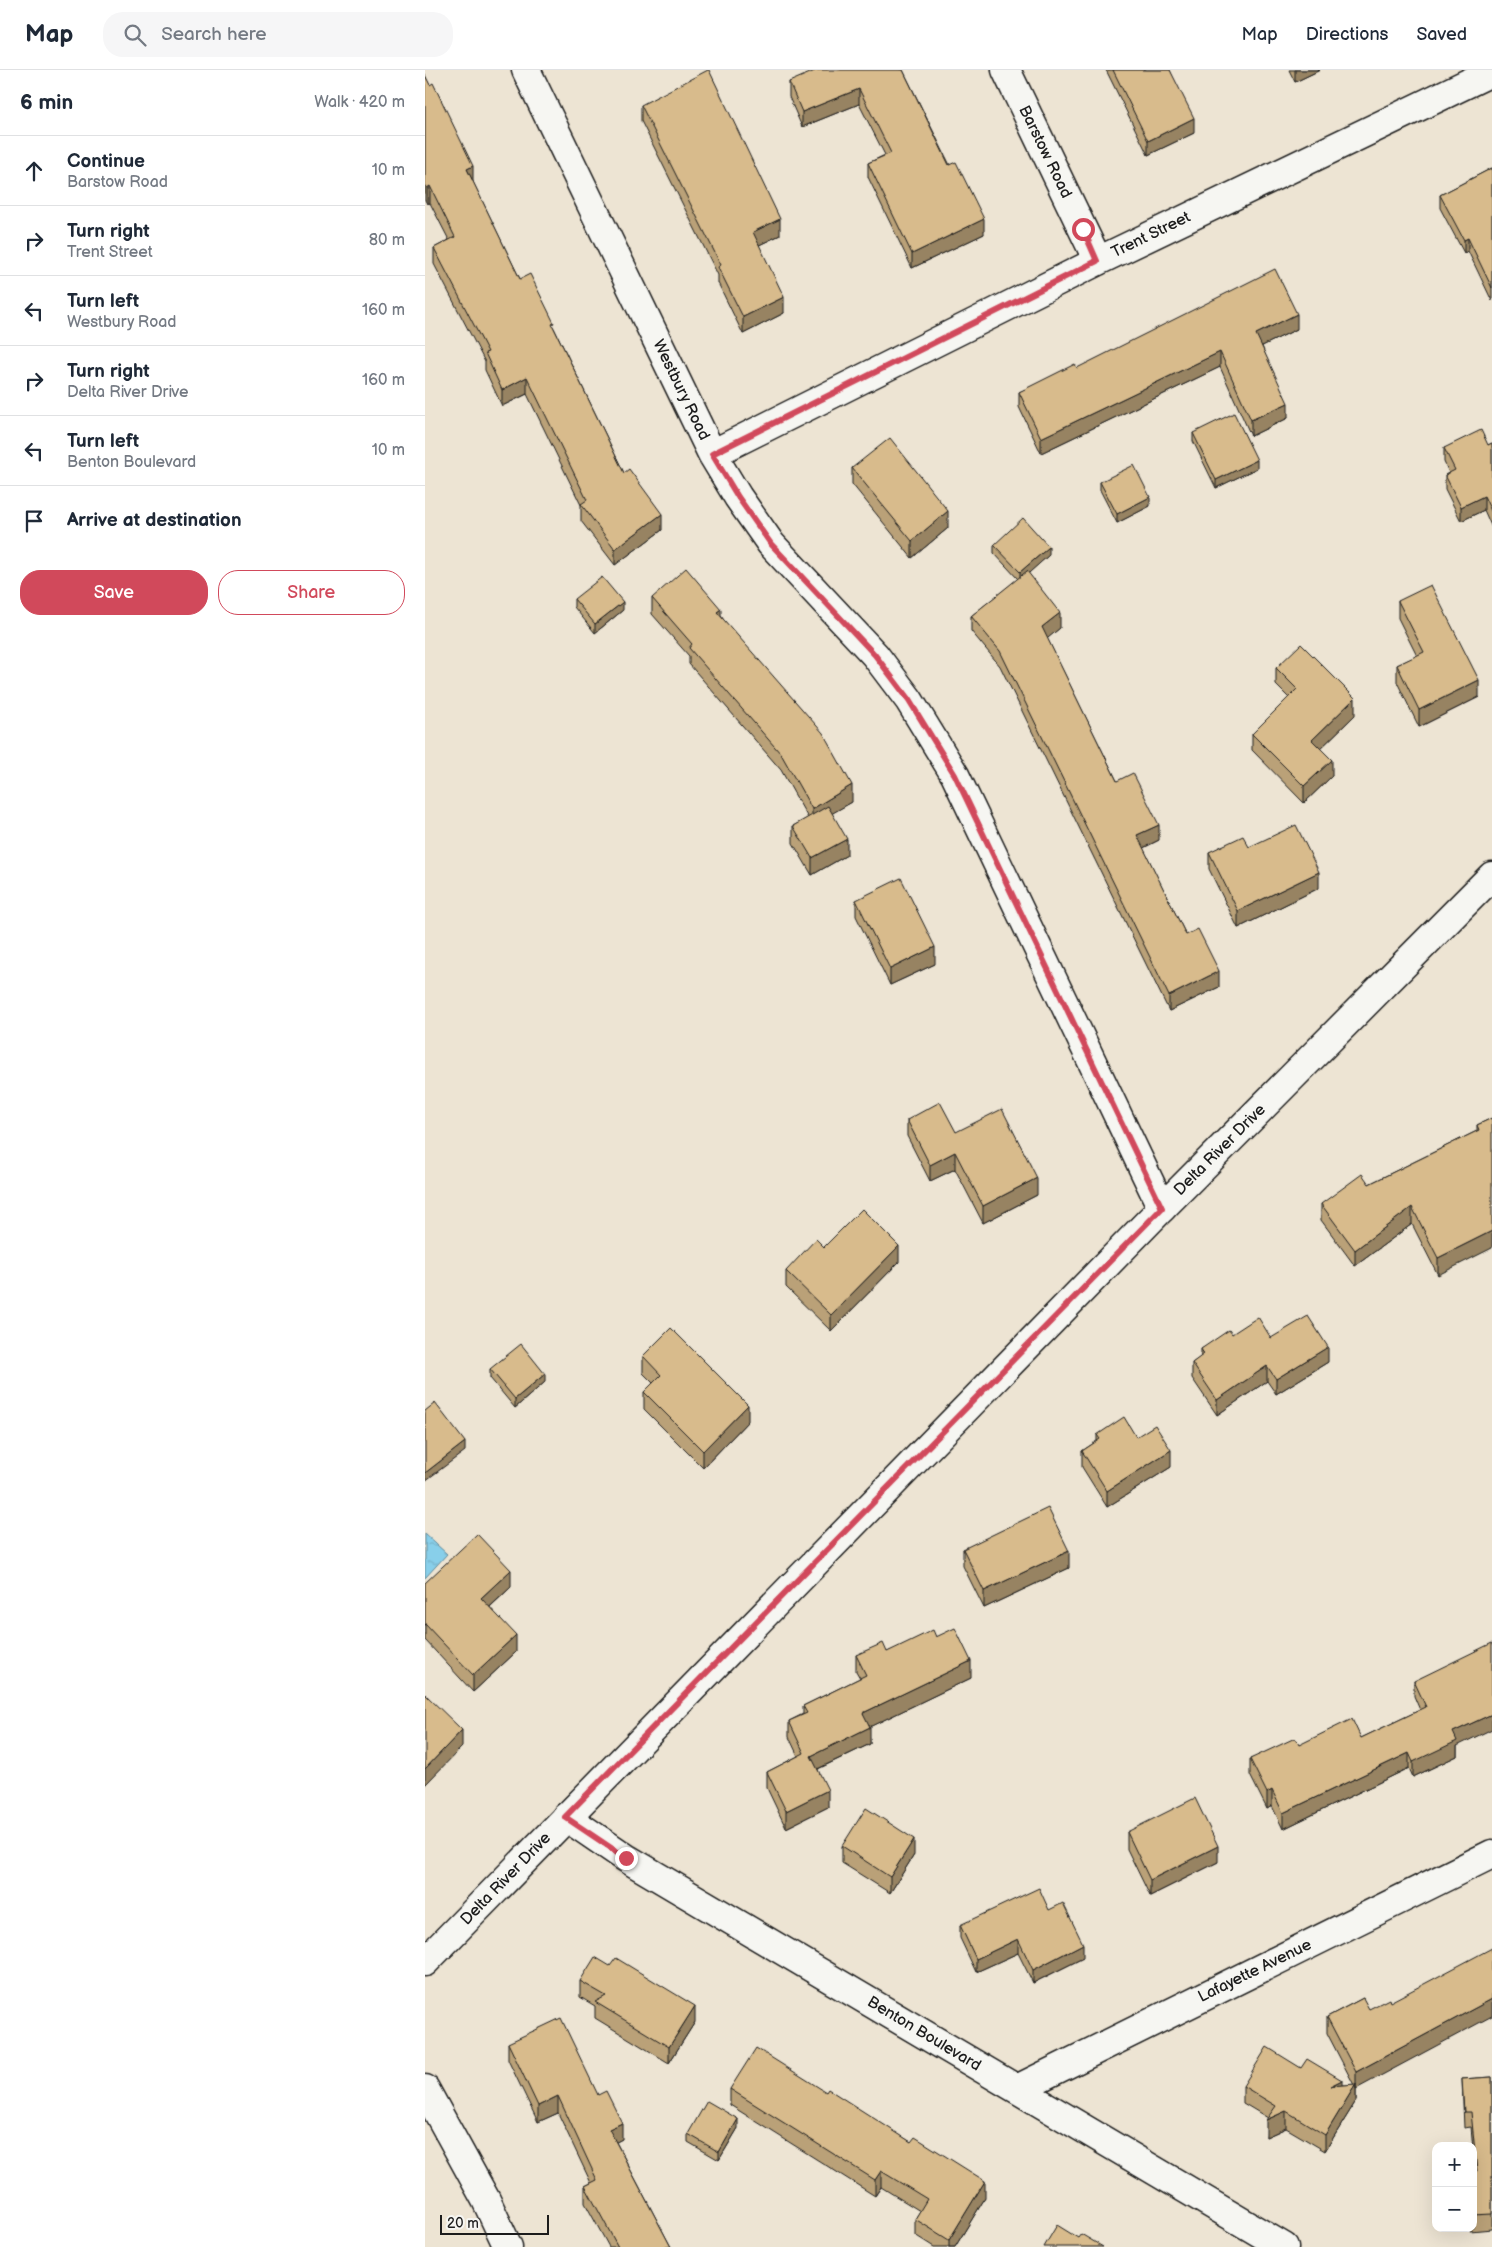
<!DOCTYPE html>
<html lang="en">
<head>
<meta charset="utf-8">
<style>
	:root { --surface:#fff; --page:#f6f6f7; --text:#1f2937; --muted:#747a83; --line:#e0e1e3; --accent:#d1495b }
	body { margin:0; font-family:"Balsamiq Sans",sans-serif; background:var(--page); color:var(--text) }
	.controls { position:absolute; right:15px; bottom:15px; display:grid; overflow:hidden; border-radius:10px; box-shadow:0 5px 20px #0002 }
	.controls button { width:45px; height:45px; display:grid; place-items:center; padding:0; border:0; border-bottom:1px solid var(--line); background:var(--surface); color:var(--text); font:25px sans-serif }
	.scale { position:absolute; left:15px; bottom:12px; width:109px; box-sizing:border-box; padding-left:5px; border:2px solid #1c1c1c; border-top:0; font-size:14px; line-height:18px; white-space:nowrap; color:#1c1c1c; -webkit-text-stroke:4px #f6f6f2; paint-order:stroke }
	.stop { position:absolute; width:15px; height:15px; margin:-11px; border:4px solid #d1495b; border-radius:50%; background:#fff }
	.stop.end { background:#d1495b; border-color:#fff; box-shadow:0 1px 5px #0008 }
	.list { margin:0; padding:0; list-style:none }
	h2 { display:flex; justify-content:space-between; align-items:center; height:65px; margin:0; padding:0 20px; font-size:21px }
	h2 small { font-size:16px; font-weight:400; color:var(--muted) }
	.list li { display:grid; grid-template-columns:32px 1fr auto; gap:15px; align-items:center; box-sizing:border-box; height:70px; padding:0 20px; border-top:1px solid var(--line) }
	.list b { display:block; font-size:19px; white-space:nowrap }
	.list p { margin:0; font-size:16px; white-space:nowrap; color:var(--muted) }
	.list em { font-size:16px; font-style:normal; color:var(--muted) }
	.actions { display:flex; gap:10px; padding:15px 20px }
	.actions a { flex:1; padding:11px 0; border:1px solid var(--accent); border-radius:20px; text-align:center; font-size:18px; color:var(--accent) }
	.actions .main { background:var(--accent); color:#fff }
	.icon { flex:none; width:28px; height:28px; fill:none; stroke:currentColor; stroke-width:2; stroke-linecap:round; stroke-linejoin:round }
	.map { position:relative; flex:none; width:1067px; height:2177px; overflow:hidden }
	header { display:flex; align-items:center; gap:30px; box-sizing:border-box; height:70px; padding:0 25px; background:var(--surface); border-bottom:1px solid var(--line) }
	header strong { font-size:24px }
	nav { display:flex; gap:28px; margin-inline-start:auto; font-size:18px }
	.search { width:350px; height:45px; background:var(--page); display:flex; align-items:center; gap:12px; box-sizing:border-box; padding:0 18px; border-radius:20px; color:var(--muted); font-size:19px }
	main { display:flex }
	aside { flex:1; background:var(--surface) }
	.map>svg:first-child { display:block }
	.water { fill:url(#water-ripples); stroke:#5d8798 }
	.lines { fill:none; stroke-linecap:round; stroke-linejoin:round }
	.minor-casing { stroke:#1c1c1c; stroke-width:31 }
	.tertiary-casing { stroke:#1c1c1c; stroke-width:31 }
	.minor { stroke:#f6f6f2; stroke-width:28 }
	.tertiary { stroke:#f6f6f2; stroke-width:28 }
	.wall { fill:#baa178; stroke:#1c1c1c }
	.shaded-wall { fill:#978362; stroke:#1c1c1c }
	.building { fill:#d8bb8c; stroke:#1c1c1c }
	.route { stroke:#d1495b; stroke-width:6 }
	.labels { text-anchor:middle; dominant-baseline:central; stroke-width:4; stroke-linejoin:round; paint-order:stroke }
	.street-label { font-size:16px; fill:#1c1c1c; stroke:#f6f6f2 }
</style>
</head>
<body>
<header>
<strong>Map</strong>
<div class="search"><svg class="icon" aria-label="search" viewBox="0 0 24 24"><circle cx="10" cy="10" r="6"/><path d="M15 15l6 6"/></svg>Search here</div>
<nav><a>Map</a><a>Directions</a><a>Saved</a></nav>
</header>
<main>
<aside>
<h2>6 min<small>Walk · 420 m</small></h2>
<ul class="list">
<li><svg class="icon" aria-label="ahead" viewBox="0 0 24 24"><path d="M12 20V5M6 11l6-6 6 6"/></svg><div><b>Continue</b><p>Barstow Road</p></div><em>10 m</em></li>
<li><svg class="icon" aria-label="right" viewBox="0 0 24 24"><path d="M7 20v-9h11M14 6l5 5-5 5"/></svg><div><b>Turn right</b><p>Trent Street</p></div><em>80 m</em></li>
<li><svg class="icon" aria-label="left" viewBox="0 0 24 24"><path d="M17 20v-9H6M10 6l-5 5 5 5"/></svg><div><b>Turn left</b><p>Westbury Road</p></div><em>160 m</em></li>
<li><svg class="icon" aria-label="right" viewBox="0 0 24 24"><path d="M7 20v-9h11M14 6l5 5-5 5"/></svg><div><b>Turn right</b><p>Delta River Drive</p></div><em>160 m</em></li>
<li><svg class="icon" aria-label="left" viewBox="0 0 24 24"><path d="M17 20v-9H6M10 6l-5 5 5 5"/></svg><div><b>Turn left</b><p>Benton Boulevard</p></div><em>10 m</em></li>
<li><svg class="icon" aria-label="arrive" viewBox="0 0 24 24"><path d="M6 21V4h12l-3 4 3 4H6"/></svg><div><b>Arrive at destination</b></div></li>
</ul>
<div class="actions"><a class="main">Save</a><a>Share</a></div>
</aside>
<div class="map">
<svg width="1067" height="2177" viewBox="0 0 1067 2177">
	<defs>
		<pattern id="water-ripples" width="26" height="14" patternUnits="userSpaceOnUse" patternTransform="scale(1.25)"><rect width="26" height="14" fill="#88cfea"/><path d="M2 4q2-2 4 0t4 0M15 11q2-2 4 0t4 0" fill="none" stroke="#75b1c8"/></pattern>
	</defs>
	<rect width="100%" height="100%" fill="#ede4d3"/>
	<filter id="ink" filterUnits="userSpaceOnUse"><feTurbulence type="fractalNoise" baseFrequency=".02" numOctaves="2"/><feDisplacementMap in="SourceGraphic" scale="10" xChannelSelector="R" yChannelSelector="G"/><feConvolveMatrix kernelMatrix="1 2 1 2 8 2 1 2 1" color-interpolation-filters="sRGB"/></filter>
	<g filter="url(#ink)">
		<path class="water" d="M 0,1464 L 22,1484 L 0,1508 Z"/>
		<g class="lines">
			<defs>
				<path id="minor" d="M 101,0 L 287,384 L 313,427 L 346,474 L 450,585 L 484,630 L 530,705 L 737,1138
					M 581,0 L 673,191
					M 287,384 L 673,191 L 1060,5
					M 141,1747 L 201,1788 L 859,2177
					M 0,2019 L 61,2130 L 83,2177
					M 592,2019 L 1067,1784"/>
				<path id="tertiary" d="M 0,1892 L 737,1138 L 1067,806"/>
			</defs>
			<use href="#minor" class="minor-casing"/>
			<use href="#tertiary" class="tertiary-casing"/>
			<use href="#minor" class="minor"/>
			<use href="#tertiary" class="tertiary"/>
		</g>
		<path class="wall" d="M 478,0 L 559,164 L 487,198 L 443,107 L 443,93 L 460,85 L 434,34 L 377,57 L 364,27 L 364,12 Z
			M 681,0 L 745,0 L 769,63 L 723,85 Z
			M 864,0 L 895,0 L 870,12 Z
			M 0,5 L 48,112 L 95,209 L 129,258 L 199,403 L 237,460 L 190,495 L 156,451 L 156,435 L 102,324 L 77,336 L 60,300 L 60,292 L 9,194 L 9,178 L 24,170 L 5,133 L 2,134 L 0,130 Z
			M 216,35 L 355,165 L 334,175 L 359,243 L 318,264 L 293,213 L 293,205 L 216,51 Z
			M 1067,98 L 1067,231 L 1043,181 L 1039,183 L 1015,138 L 1015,125 Z
			M 872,259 L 837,276 L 863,348 L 826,366 L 795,297 L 616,383 L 594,337 L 594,322 L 652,298 Z
			M 768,363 L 832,398 L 791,418 L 768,371 Z
			M 1067,373 L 1067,458 L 1059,440 L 1036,451 L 1020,419 L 1020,405 L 1024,403 L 1019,392 L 1019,378 L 1063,375 Z
			M 427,398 L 523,458 L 487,488 L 427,414 Z
			M 675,412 L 725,436 L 692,453 L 675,420 Z
			M 569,475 L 624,485 L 603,503 L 635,558 L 622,568 L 692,711 L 734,770 L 718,778 L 761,865 L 794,917 L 744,941 L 575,596 L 546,561 L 546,546 L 593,509 L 569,483 Z
			M 227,528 L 296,546 L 427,732 L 407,743 L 422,785 L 387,805 L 368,773 L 368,756 L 383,748 L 356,700 L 264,594 L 264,586 L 227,544 Z
			M 149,529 L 198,540 L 170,563 L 149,537 Z
			M 973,531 L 1054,627 L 994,657 L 972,612 L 972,595 L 992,586 L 973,548 Z
			M 851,598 L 930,645 L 895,679 L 907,706 L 879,733 L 827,680 L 827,664 L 864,628 L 851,615 Z
			M 824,777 L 894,818 L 813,858 L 784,799 L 784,782 Z
			M 431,830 L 510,894 L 465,915 L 431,846 Z
			M 1067,1048 L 1013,1205 L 987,1154 L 930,1196 L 896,1150 L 896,1134 L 944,1114 L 1052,1061 L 1052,1055 Z
			M 482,1050 L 531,1062 L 612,1125 L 558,1153 L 530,1099 L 505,1111 L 482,1066 Z
			M 399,1177 L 474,1192 L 406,1261 L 361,1217 L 361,1201 Z
			M 807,1264 L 846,1268 L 903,1292 L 851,1324 L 842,1311 L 792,1345 L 767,1308 L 767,1293 L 776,1287 L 776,1279 Z
			M 218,1286 L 323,1351 L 278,1398 L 219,1339 L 219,1322 L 228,1313 L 218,1303 Z
			M 65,1299 L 120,1312 L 90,1338 L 65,1308 Z
			M 672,1365 L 711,1367 L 746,1397 L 682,1437 L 657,1397 L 657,1381 L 672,1371 Z
			M 538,1479 L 644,1498 L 559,1538 L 538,1496 Z
			M 0,1513 L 86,1517 L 65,1537 L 91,1582 L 48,1622 L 0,1570 Z
			M 511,1567 L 546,1608 L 444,1657 L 445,1674 L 393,1699 L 403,1737 L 361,1758 L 342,1718 L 342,1702 L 373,1686 L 364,1667 L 364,1651 L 378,1644 L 378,1636 L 435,1608 L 431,1601 L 431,1585 L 462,1582 Z
			M 989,1611 L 1032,1676 L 1032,1686 L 988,1707 L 984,1698 L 858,1759 L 847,1736 L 842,1739 L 825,1705 L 825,1689 L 874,1675 L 936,1668 L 995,1640 L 989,1626 Z
			M 702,1762 L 793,1792 L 725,1826 L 702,1779 Z
			M 417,1776 L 489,1785 L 465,1823 L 417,1793 Z
			M 535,1855 L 658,1888 L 608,1913 L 593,1883 L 551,1902 L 535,1868 Z
			M 155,1911 L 270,1952 L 244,1993 L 170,1948 L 170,1936 L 155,1927 Z
			M 938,1928 L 931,2019 L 931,2018 L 931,2031 L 900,2081 L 861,2058 L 841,2067 L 843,2048 L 818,2033 L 818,2016 L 876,1998 L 917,2015 L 929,2015 L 902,1963 L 902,1947 Z
			M 83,1973 L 173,2025 L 197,2069 L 191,2072 L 246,2177 L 184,2177 L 160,2133 L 160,2116 L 166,2113 L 133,2043 L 113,2052 L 83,1990 Z
			M 1067,2007 L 1067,2159 L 1045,2161 L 1045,2158 L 1048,2158 L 1048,2101 L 1050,2101 L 1046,2057 L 1039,2058 L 1037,2009 Z
			M 305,2019 L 401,2022 L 486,2072 L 560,2128 L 530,2177 L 509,2177 L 490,2165 L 490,2149 L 495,2141 L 456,2117 L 450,2126 L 305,2035 Z
			M 313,2058 L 294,2090 L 263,2072 L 263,2064 Z"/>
		<path class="shaded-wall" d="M 870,0 L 895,0 L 870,12 Z
			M 434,19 L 434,34 L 377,57 L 377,42 Z
			M 769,48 L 769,63 L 723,85 L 723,71 Z
			M 48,96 L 48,112 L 42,99 Z
			M 5,116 L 5,133 L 2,134 L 2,118 Z
			M 355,149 L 355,165 L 328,178 L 328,162 Z
			M 559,149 L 559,164 L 487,198 L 487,184 Z
			M 1043,168 L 1043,181 L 1039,183 L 1039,170 Z
			M 359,227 L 359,243 L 318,264 L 318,247 Z
			M 872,244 L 872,259 L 831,279 L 831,264 Z
			M 795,282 L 795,297 L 616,383 L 616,368 Z
			M 102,307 L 102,324 L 77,336 L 77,320 Z
			M 863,333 L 863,348 L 826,366 L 826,350 Z
			M 832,390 L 832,398 L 791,418 L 791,410 Z
			M 1059,426 L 1059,440 L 1036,451 L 1036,437 Z
			M 725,427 L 725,436 L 692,453 L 692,444 Z
			M 523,441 L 523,458 L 487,488 L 487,471 Z
			M 237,444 L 237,460 L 190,495 L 190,479 Z
			M 624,477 L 624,485 L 595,511 L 595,502 Z
			M 198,532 L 198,540 L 170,563 L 170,554 Z
			M 296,539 L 296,555 L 292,542 Z
			M 635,543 L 635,558 L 617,573 L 617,557 Z
			M 1054,610 L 1054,627 L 994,657 L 994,640 Z
			M 930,628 L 930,645 L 887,687 L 887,670 Z
			M 907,690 L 907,706 L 879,733 L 879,716 Z
			M 427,715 L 427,732 L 387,755 L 387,739 Z
			M 734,755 L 734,770 L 712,781 L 712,765 Z
			M 422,769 L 422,785 L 387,805 L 387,788 Z
			M 894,802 L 894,818 L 813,858 L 813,841 Z
			M 510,877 L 510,894 L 465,915 L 465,899 Z
			M 794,901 L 794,917 L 744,941 L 744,926 Z
			M 530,1082 L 530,1099 L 505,1111 L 505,1095 Z
			M 612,1108 L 612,1125 L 558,1153 L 558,1136 Z
			M 987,1137 L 987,1154 L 930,1196 L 930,1180 Z
			M 1067,1161 L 1067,1178 L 1013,1205 L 1013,1188 Z
			M 474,1176 L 474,1192 L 406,1261 L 406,1245 Z
			M 903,1277 L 903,1292 L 851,1324 L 851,1309 Z
			M 842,1296 L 842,1311 L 792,1345 L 792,1330 Z
			M 120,1304 L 120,1312 L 90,1338 L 90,1329 Z
			M 323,1335 L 323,1351 L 278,1398 L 278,1381 Z
			M 40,1372 L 40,1381 L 0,1411 L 0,1403 Z
			M 746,1380 L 746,1397 L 682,1437 L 682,1421 Z
			M 644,1481 L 644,1498 L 559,1538 L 559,1521 Z
			M 86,1500 L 86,1517 L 56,1545 L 56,1528 Z
			M 91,1565 L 91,1582 L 48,1622 L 48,1605 Z
			M 546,1591 L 546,1608 L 438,1660 L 438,1643 Z
			M 1067,1644 L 1067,1659 L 1032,1676 L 1032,1686 L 988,1707 L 988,1692 L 1028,1662 Z
			M 445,1657 L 445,1674 L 386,1702 L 386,1686 Z
			M 37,1660 L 37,1677 L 0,1715 L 0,1699 Z
			M 984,1683 L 984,1698 L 858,1759 L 858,1743 Z
			M 403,1720 L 403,1737 L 361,1758 L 361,1741 Z
			M 847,1720 L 847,1736 L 842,1739 L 842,1723 Z
			M 489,1769 L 489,1785 L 465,1823 L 465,1807 Z
			M 793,1776 L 793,1792 L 725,1826 L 725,1810 Z
			M 593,1869 L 593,1883 L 551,1902 L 551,1889 Z
			M 658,1874 L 658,1888 L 608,1913 L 608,1900 Z
			M 1067,1929 L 1067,1946 L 931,2019 L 931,2002 Z
			M 270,1936 L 270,1952 L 244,1993 L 244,1977 Z
			M 917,2010 L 917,2026 L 905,2016 Z
			M 931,2014 L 931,2031 L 900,2081 L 900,2065 Z
			M 133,2026 L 133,2043 L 113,2052 L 113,2036 Z
			M 861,2041 L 861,2058 L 841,2067 L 841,2050 Z
			M 313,2049 L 313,2058 L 294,2090 L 294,2082 Z
			M 197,2053 L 197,2069 L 184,2076 L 184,2059 Z
			M 456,2101 L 456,2117 L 450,2126 L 450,2110 Z
			M 560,2111 L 560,2128 L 530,2177 L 524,2177 L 524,2170 Z"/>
		<path class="building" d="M 283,0 L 284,0 L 355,149 L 328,162 L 359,227 L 318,247 L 293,197 L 296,195 L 216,35 Z
			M 392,0 L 478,0 L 524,95 L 531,92 L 559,149 L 487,184 L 443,93 L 466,83 L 434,19 L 377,42 L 364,12 Z
			M 688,0 L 745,0 L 769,48 L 723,71 Z
			M 0,5 L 5,15 L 8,13 L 48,96 L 42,99 L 95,209 L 105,204 L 129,253 L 127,254 L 199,403 L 204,399 L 237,444 L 190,479 L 156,434 L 162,430 L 102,307 L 77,320 L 60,283 L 63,282 L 9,178 L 30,167 L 5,116 L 2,118 L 0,114 Z
			M 1067,98 L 1067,218 L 1043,168 L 1039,170 L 1015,125 Z
			M 850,199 L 872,244 L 831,264 L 863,333 L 826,350 L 795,282 L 616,368 L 594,322 L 650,294 L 652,298 Z
			M 809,343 L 832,390 L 791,410 L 768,363 Z
			M 1056,360 L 1063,375 L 1067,373 L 1067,443 L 1059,426 L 1036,437 L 1020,405 L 1030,400 L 1019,378 Z
			M 465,368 L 523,441 L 487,471 L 427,398 Z
			M 709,395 L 725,427 L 692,444 L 675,412 Z
			M 598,448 L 624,477 L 595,502 L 569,475 Z
			M 261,498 L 296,539 L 292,542 L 398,663 L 427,715 L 387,739 L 356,684 L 264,578 L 267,574 L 227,528 Z
			M 602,501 L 635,543 L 617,557 L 692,711 L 708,703 L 734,755 L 712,765 L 761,865 L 773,859 L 794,901 L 744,926 L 575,581 L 546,546 Z
			M 177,507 L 198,532 L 170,554 L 149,529 Z
			M 1006,515 L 1054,610 L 994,640 L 972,595 L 999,582 L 973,531 Z
			M 876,574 L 930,628 L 887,670 L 907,690 L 879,716 L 827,664 L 872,619 L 851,598 Z
			M 403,736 L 422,769 L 387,788 L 368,756 Z
			M 871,755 L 894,802 L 813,841 L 784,782 L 818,766 L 824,777 Z
			M 476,808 L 510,877 L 465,899 L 431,830 Z
			M 515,1032 L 531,1062 L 577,1039 L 612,1108 L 558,1136 L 530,1082 L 505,1095 L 482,1050 Z
			M 1067,1048 L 1067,1161 L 1013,1188 L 987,1137 L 930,1180 L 896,1134 L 937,1104 L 944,1114 L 1054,1060 L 1052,1055 Z
			M 437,1139 L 474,1176 L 406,1245 L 361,1201 L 391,1169 L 399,1177 Z
			M 883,1246 L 903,1277 L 851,1309 L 842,1296 L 792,1330 L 767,1293 L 779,1284 L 776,1279 L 804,1260 L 807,1264 L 833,1247 L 846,1268 Z
			M 246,1258 L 323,1335 L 278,1381 L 219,1322 L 236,1305 L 218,1286 Z
			M 96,1274 L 120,1304 L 90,1329 L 65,1299 Z
			M 10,1333 L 40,1372 L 0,1403 L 0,1341 Z
			M 699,1347 L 711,1367 L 730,1355 L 746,1380 L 682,1421 L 657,1381 L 675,1369 L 672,1365 Z
			M 623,1438 L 644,1481 L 559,1521 L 538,1479 Z
			M 52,1464 L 86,1500 L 56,1528 L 91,1565 L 48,1605 L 0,1554 L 0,1513 Z
			M 530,1558 L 546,1591 L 438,1643 L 445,1657 L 386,1686 L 403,1720 L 361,1741 L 342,1702 L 379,1683 L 364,1651 L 382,1643 L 378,1636 L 441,1605 L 431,1585 L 458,1573 L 462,1582 L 508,1560 L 511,1567 Z
			M 1067,1573 L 1067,1644 L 1028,1662 L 1032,1671 L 988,1692 L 984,1683 L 858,1743 L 847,1720 L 842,1723 L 825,1689 L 870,1668 L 874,1675 L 927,1649 L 936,1668 L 1001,1637 L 989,1611 Z
			M 0,1624 L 37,1660 L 0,1699 Z
			M 770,1728 L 793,1776 L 725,1810 L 702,1762 Z
			M 441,1738 L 489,1769 L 465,1807 L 417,1776 Z
			M 614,1818 L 624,1840 L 638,1833 L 658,1874 L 608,1900 L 593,1869 L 551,1889 L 535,1855 Z
			M 1067,1878 L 1067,1929 L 931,2002 L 902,1947 L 938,1928 L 944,1939 L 964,1929 L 965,1932 Z
			M 170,1887 L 185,1896 L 191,1888 L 270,1936 L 244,1977 L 170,1932 L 181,1926 L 155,1911 Z
			M 136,1948 L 173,2025 L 181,2021 L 197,2053 L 184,2059 L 246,2177 L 193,2177 L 160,2116 L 172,2110 L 133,2026 L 113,2036 L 83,1973 Z
			M 842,1977 L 876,1998 L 882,1989 L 917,2010 L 905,2016 L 931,2014 L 900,2065 L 861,2041 L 841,2050 L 851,2036 L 818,2016 Z
			M 331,1978 L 401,2022 L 403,2019 L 486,2072 L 490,2067 L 560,2111 L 524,2170 L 490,2149 L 502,2129 L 456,2101 L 450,2110 L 305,2019 Z
			M 1067,2007 L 1067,2144 L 1048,2145 L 1048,2101 L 1052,2101 L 1046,2042 L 1039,2042 L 1037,2009 Z
			M 282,2031 L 313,2049 L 294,2082 L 263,2064 Z
			M 632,2155 L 653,2168 L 656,2164 L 678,2177 L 619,2177 Z"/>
	</g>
	<g class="lines" filter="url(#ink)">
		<path class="route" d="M 201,1788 L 140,1747 L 737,1138 L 530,705 L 484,630 L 450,585 L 346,474 L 313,427 L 287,384 L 672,191 L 658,159"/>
	</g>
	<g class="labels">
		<g class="street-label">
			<text transform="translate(620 82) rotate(64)">Barstow Road</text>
			<text transform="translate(726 165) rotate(-26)">Trent Street</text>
			<text transform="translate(256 320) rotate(64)">Westbury Road</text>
			<text transform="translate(795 1080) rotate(-45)">Delta River Drive</text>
			<text transform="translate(81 1809) rotate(-46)">Delta River Drive</text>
			<text transform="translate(830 1901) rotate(-26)">Lafayette Avenue</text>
			<text transform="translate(499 1964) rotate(31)">Benton Boulevard</text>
		</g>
	</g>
</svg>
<div class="controls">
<button>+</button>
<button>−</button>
</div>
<div class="scale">20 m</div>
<div class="stop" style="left:658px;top:159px"></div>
<div class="stop end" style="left:201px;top:1788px"></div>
</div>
</main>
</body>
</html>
